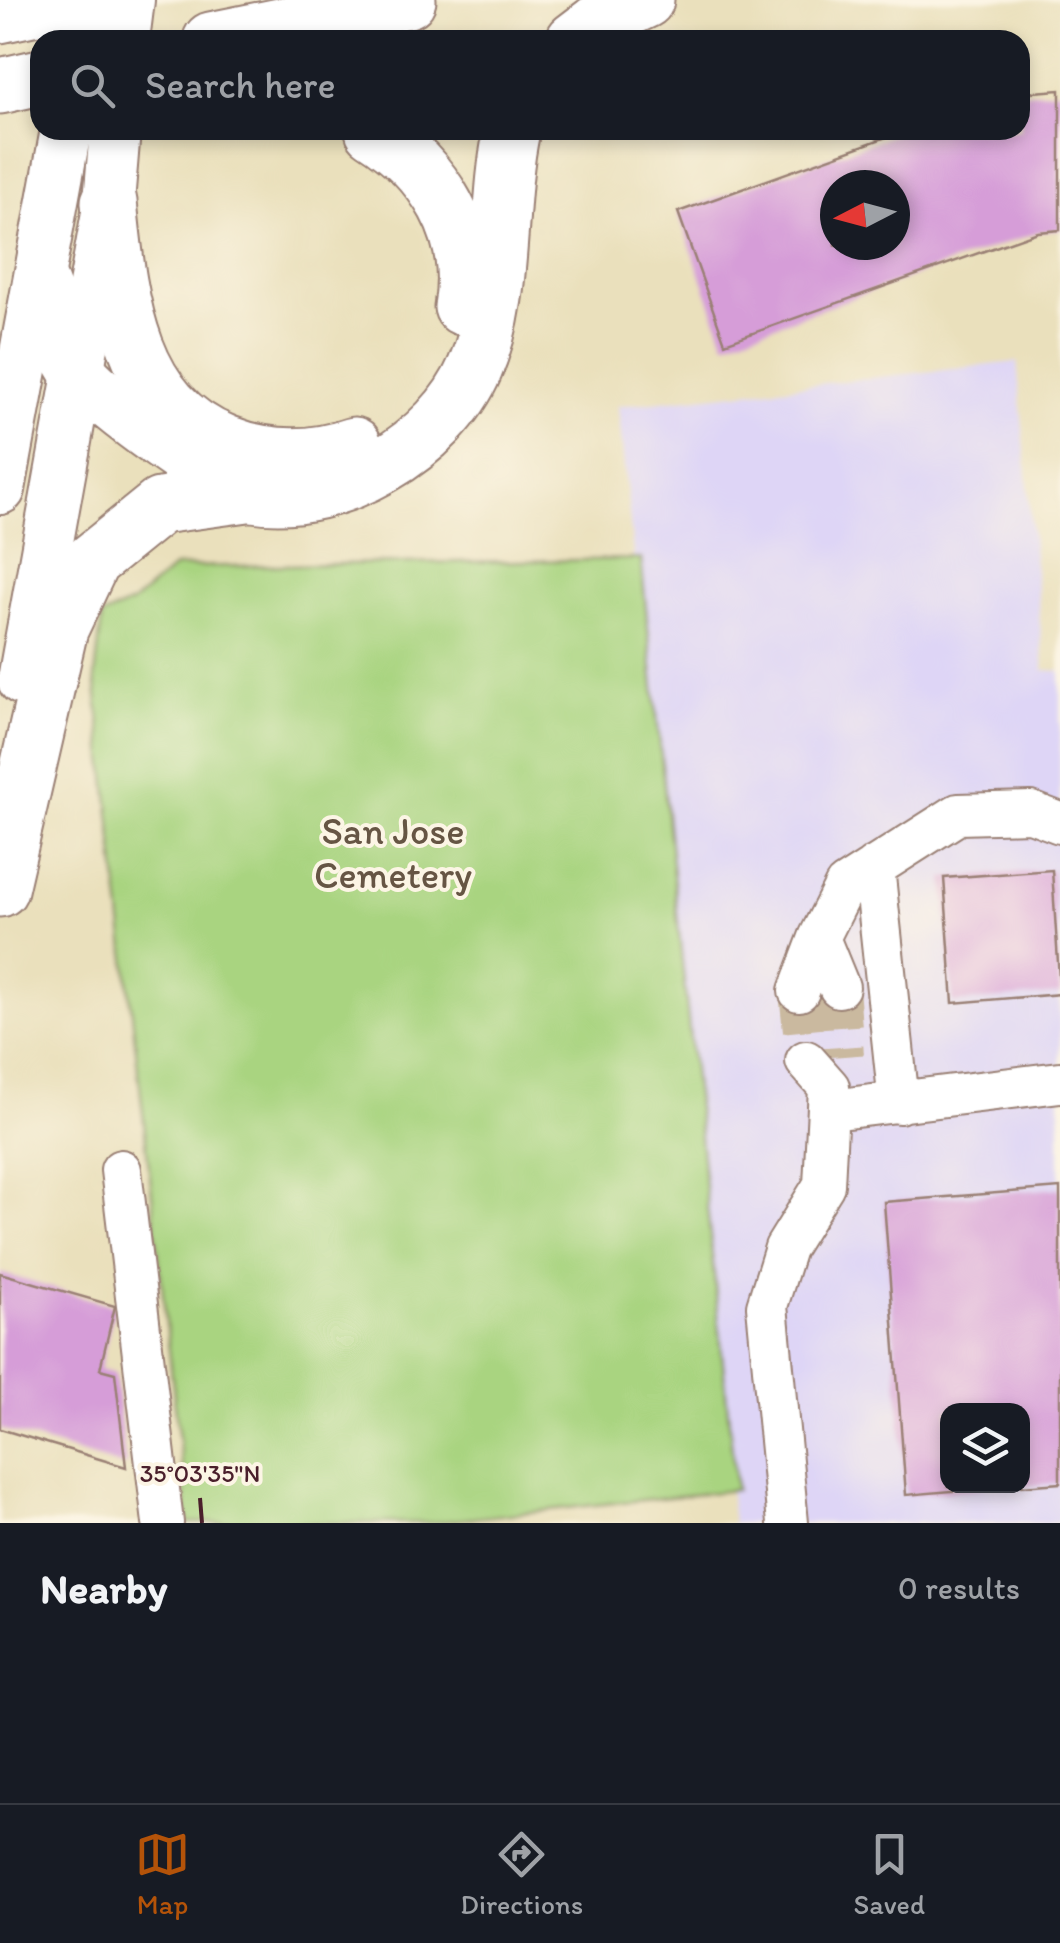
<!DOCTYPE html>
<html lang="en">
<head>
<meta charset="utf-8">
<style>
	:root { --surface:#171b24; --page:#242831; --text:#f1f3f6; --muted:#9ea1a6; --line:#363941; --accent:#b45309 }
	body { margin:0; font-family:Itim,sans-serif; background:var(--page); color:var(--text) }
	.controls { position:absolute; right:30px; bottom:30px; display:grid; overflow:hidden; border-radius:20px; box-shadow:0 5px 15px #0003 }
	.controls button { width:90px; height:90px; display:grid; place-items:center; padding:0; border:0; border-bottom:2px solid var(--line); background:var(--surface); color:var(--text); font:50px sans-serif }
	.compass { position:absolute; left:820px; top:170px; width:90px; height:90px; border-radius:50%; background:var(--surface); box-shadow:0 5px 15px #0003; rotate:264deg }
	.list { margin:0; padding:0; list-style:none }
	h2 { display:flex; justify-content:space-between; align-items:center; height:130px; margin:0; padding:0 40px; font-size:42px }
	h2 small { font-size:32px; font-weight:400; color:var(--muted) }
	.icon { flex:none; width:55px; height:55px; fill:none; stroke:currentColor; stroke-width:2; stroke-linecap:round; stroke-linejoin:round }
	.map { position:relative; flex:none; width:1060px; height:1523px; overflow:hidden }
	.search { position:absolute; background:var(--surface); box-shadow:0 5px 15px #0003; left:30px; right:30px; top:30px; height:110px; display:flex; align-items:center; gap:25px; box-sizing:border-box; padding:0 35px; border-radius:30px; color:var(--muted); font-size:38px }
	.sheet { height:280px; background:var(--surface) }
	nav { display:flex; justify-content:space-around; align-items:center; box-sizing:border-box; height:140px; border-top:2px solid var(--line); background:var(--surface); font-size:28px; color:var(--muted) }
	nav a { display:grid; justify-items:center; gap:5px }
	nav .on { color:var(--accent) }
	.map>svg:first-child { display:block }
	.built { fill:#ded5f6; fill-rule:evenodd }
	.green { fill:#a9d480; stroke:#7a7a56; stroke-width:2.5 }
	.building { fill:#d69dd8; fill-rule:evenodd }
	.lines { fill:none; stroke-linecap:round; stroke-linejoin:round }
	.minor-tunnel { stroke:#cab99f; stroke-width:40; stroke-dasharray:40 20; stroke-linecap:butt }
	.minor-casing { stroke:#9a8074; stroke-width:44 }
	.major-casing { stroke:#9a8074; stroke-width:54 }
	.highway-casing { stroke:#9a8074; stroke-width:59 }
	.minor { stroke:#fff; stroke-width:40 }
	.major { stroke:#fff; stroke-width:50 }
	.highway { stroke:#fff; stroke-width:55 }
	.ticks { fill:none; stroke:#4a1f2b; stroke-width:4 }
	.labels { text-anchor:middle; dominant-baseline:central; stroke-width:8; stroke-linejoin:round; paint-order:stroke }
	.park-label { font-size:38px; fill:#654; stroke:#fcf5e5 }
	.ticks-label { font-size:25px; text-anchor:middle; fill:#4a1f2b; stroke:#fcf5e5; stroke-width:8; stroke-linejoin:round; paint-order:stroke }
</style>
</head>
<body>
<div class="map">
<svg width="1060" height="1523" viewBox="0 0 1060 1523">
	<rect width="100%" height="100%" fill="#fcf5e5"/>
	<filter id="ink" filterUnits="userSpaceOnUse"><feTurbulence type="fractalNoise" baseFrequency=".01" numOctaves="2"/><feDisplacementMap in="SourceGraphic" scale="20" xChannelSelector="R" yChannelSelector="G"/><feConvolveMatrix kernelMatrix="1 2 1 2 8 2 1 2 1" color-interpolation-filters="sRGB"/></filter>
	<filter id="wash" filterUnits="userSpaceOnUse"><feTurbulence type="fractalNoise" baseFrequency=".0048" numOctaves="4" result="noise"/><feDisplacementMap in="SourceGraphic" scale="40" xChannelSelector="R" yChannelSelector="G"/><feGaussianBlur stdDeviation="2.25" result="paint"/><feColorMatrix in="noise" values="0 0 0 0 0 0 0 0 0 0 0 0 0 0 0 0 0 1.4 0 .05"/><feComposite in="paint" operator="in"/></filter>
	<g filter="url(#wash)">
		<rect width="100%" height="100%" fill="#eae0bc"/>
		<path class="built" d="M 1017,362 L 1044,670 L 1060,671 L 1060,1523 L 733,1523 L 618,406 ZM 948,1410 L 1022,1410 L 1022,1486 L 948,1486 Z"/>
		<path class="green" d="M 641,559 L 736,1490 L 428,1523 L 188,1523 L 95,677 L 102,616 L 132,603 L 175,567 Z"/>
		<g id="blocks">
			<path class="building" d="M 1060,90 L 1060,230 L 1038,232 L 725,343 L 678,212 L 906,130 L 1020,130 L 1020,93 ZM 835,185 L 895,185 L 895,245 L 835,245 Z
				M 1052,870 L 1060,994 L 953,1003 L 944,878 Z
				M 1060,1188 L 1060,1483 L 1022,1486 L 1022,1410 L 948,1410 L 948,1486 L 987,1488 L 906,1495 L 884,1202 Z
				M 0,1273 L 115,1306 L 100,1369 L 115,1373 L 126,1467 L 0,1429 Z"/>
		</g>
	</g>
	<g filter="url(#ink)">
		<use href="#blocks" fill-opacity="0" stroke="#9a8074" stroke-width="2.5"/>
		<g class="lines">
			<path class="minor-tunnel" d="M 839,987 L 844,1056
				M 799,991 L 806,1061"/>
			<defs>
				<path id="minor" d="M 874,867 L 899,1103
					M 839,987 L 819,938 L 845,886 L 958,814 L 1031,812 L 1060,823
					M 799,991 L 819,938
					M 831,1110 L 1060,1082
					M 121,1170 L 163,1523
					M 788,1523 L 767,1306 L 785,1248 L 824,1185 L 829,1087 L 806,1061"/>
				<path id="major" d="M 76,40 L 80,0
					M 124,40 L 129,0
					M 0,489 L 66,130
					M 23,680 L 109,202 L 115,130"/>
				<path id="highway" d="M 0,15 L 69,0
					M 211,40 L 408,0
					M 574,40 L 595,24 L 646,0
					M 0,86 L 40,77
					M 373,130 C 434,169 475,232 462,307
					M 109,202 C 119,294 127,404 226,443 C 269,460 311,460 354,445
					M 41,284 C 52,312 62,350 80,374 C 99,400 223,490 253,494 C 337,508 442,446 475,368 C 507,294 495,208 512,130
					M 0,889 L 60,629 L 92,561 L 160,506 L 247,494"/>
			</defs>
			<use href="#minor" class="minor-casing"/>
			<use href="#major" class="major-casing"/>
			<use href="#highway" class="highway-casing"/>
			<use href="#minor" class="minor"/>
			<use href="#major" class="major"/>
			<use href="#highway" class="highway"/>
		</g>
	</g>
	<path class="ticks" d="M 200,1498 L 202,1523"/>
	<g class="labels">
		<g class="park-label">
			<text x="393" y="831">San Jose<tspan x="393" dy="44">Cemetery</tspan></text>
		</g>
	</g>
	<g class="ticks-label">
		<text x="200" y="1482">35°03'35"N</text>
	</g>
</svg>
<div class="controls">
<button><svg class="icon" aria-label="layers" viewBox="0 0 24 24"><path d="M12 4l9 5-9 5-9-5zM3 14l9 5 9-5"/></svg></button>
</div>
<svg class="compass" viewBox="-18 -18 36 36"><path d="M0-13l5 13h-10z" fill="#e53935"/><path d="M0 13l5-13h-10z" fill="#9ea1a6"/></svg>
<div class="search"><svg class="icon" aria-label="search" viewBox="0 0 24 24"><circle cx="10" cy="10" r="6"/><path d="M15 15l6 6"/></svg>Search here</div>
</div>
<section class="sheet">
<h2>Nearby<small>0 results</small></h2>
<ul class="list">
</ul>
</section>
<nav>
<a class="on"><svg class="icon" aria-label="map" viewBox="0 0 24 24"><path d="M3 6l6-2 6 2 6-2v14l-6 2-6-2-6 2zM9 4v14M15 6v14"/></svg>Map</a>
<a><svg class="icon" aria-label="directions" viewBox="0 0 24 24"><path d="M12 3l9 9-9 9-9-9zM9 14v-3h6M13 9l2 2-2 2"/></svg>Directions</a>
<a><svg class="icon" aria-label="saved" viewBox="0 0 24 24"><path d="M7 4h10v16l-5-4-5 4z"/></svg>Saved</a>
</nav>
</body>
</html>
